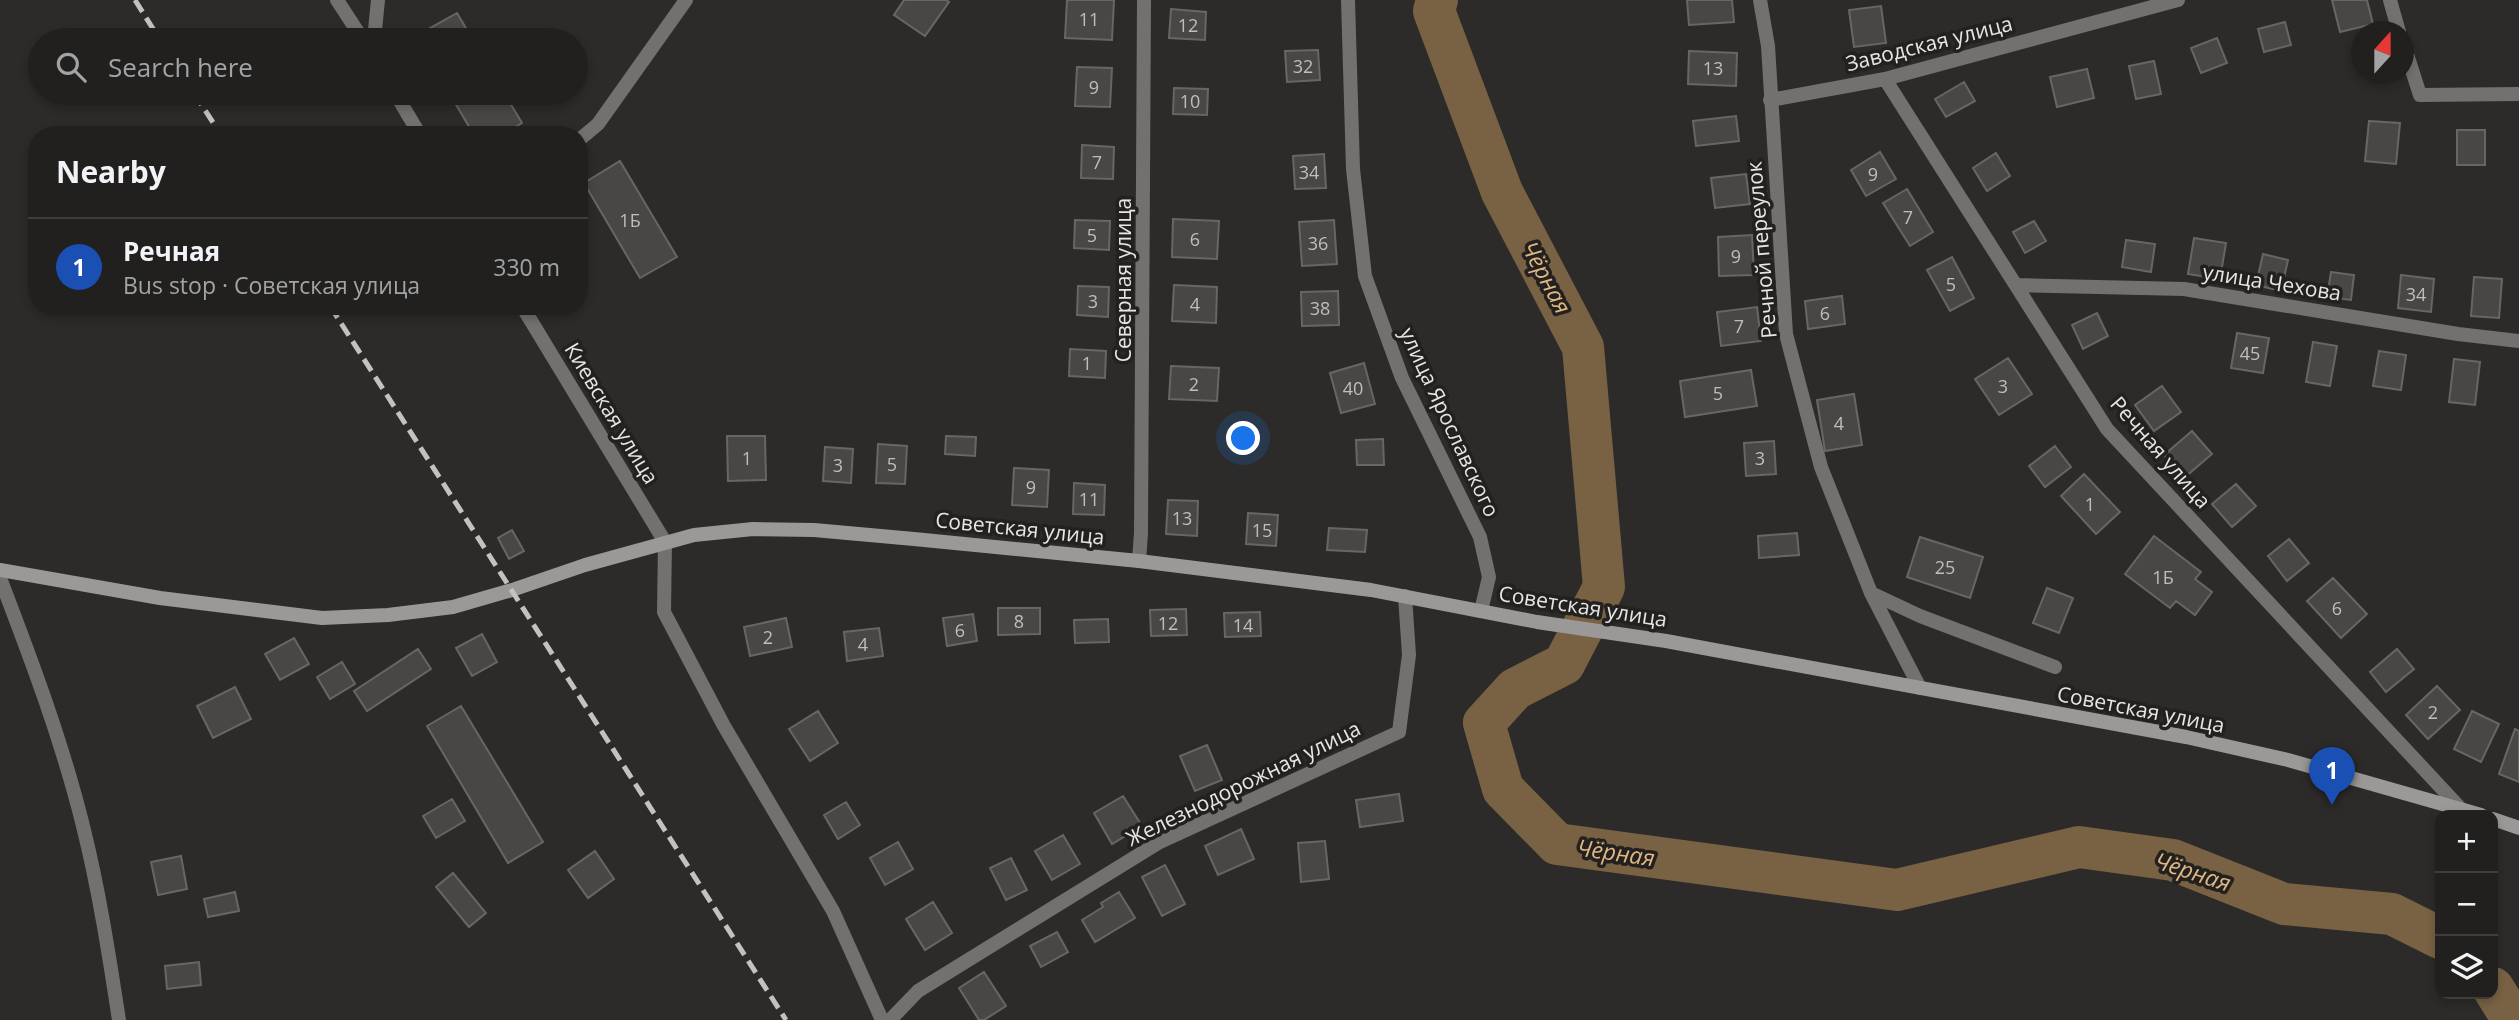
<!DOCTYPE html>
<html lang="en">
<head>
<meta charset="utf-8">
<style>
	:root { --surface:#21201f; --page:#292828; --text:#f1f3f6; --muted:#a2a3a4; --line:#3e3e3d; --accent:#87bbfb }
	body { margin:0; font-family:"Open Sans",sans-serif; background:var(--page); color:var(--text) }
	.controls { position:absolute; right:21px; bottom:21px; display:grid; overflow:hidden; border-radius:14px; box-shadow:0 4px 10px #0003 }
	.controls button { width:63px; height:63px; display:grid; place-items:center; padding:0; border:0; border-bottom:2px solid var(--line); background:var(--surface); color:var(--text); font:35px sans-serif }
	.compass { position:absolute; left:2351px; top:21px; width:63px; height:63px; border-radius:50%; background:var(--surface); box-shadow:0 4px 10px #0003; rotate:21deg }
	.you { position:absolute; left:1244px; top:439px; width:24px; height:24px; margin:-18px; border:5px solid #fff; border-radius:50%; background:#1a73e8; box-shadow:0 0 0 10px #1a73e833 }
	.badge { display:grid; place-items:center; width:46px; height:46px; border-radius:50%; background:var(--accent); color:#fff; font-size:23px; font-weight:700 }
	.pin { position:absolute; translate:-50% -58px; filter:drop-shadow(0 2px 4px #0008) }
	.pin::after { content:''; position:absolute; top:37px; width:24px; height:21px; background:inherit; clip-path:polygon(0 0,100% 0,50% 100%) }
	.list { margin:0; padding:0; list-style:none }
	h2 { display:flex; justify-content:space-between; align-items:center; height:91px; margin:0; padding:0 28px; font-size:30px }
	h2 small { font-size:23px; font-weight:400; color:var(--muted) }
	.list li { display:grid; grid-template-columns:46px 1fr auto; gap:21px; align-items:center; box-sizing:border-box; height:98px; padding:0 28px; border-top:2px solid var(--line) }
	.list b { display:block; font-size:26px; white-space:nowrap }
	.list p { margin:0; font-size:23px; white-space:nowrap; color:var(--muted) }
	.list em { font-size:23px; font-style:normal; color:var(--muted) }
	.icon { flex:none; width:38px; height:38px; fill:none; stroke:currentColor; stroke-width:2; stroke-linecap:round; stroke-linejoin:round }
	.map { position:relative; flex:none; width:2519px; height:1020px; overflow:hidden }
	.search { position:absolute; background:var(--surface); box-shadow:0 4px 10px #0003; left:28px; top:28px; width:560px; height:77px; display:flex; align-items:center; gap:18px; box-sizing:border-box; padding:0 24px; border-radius:38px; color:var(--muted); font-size:26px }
	.panel { position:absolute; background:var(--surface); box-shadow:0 4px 10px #0003; left:28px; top:126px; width:560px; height:189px; border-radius:28px }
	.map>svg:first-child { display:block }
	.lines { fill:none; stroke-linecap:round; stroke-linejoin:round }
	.river { stroke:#796244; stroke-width:42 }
	.building { fill:#494745; stroke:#686663; stroke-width:2 }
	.minor { stroke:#727170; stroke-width:14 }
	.tertiary { stroke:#727170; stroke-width:14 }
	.secondary { stroke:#9b9997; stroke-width:14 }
	.rail { stroke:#c3c2c1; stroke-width:5; stroke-dasharray:14 7; stroke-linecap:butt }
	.labels { text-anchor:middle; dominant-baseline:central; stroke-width:7; stroke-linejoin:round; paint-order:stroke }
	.number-label { font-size:18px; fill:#c0bebd }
	.street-label { font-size:21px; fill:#e7e6e5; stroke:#23211f }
	.water-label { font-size:23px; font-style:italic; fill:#dfb782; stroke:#23211f }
</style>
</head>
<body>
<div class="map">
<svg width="2519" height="1020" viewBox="0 0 2519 1020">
	<rect width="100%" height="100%" fill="#2c2b29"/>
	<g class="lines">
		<path class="river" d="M 1437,0 L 1434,11 L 1502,192 L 1583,347 L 1604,587 L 1564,664 L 1515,689 L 1484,723 L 1503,789 L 1557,844 L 1897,890 L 2079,847 L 2173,860 L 2284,904 L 2392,914 L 2440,938
			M 2493,988 L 2513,1020"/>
	</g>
	<path class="building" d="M 904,0 L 946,0 L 949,2 L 925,36 L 894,15 Z
		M 1067,0 L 1114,0 L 1112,40 L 1065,38 Z
		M 1687,0 L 1732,0 L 1734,22 L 1689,25 Z
		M 2332,0 L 2367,0 L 2373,24 L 2340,32 Z
		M 1881,6 L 1886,43 L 1854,47 L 1849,10 Z
		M 1171,9 L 1206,12 L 1205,40 L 1169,38 Z
		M 457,13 L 473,40 L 418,40 L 416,36 Z
		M 2285,22 L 2291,45 L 2264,52 L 2258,29 Z
		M 2217,38 L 2227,63 L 2201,73 L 2191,48 Z
		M 1318,50 L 1320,80 L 1287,82 L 1285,51 Z
		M 1689,51 L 1737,53 L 1736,86 L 1688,84 Z
		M 2154,61 L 2161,94 L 2136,99 L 2129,66 Z
		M 1077,67 L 1112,68 L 1110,107 L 1075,106 Z
		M 2087,69 L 2094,98 L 2057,107 L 2050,77 Z
		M 1964,82 L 1975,101 L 1946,117 L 1935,99 Z
		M 1174,88 L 1208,89 L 1207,115 L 1173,114 Z
		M 449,93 L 504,93 L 522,123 L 502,135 L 474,135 Z
		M 1736,116 L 1739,141 L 1696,146 L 1693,121 Z
		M 2369,121 L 2400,123 L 2396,164 L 2365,161 Z
		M 2457,130 L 2485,130 L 2485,165 L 2457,165 Z
		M 1082,145 L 1114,147 L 1113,179 L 1081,178 Z
		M 1880,152 L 1896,179 L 1866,196 L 1851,170 Z
		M 1996,153 L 2010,176 L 1987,191 L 1973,168 Z
		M 1324,154 L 1326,188 L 1295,189 L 1293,156 Z
		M 620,161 L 677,257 L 640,278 L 584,183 Z
		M 1746,174 L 1750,204 L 1715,208 L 1711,178 Z
		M 1907,189 L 1933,232 L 1910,246 L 1883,203 Z
		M 1173,219 L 1219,221 L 1217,259 L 1172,257 Z
		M 1075,220 L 1110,221 L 1109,250 L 1074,248 Z
		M 1334,220 L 1337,264 L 1302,266 L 1299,222 Z
		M 2034,221 L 2046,241 L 2025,253 L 2013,232 Z
		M 1752,235 L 1754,275 L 1719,276 L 1718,237 Z
		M 2194,238 L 2226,243 L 2220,279 L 2188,274 Z
		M 2126,240 L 2155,244 L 2151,272 L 2122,267 Z
		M 2263,254 L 2288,260 L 2281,291 L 2256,285 Z
		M 1952,257 L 1974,298 L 1950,311 L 1927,270 Z
		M 2331,272 L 2354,275 L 2351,300 L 2327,297 Z
		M 2401,275 L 2434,279 L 2431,312 L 2398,308 Z
		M 2474,277 L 2502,279 L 2499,318 L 2471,316 Z
		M 1174,285 L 1217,287 L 1216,323 L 1172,321 Z
		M 1078,286 L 1109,287 L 1108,317 L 1077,315 Z
		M 1338,291 L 1339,325 L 1302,326 L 1301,292 Z
		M 1842,296 L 1845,324 L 1808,329 L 1805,301 Z
		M 1757,307 L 1761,341 L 1721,346 L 1717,312 Z
		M 2097,313 L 2108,336 L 2083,349 L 2072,325 Z
		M 2237,333 L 2269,338 L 2263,373 L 2231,368 Z
		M 2313,342 L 2337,346 L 2330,386 L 2306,382 Z
		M 1070,349 L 1106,351 L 1105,378 L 1069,376 Z
		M 2379,351 L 2406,355 L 2401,390 L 2373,386 Z
		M 2008,358 L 2032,394 L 1999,415 L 1975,379 Z
		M 2454,359 L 2480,362 L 2475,405 L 2449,402 Z
		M 1364,363 L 1375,404 L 1341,413 L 1330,373 Z
		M 1171,366 L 1219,368 L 1217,401 L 1169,399 Z
		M 1751,370 L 1757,406 L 1685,417 L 1680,381 Z
		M 2162,386 L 2181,412 L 2154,431 L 2135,405 Z
		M 1854,394 L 1862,445 L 1825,451 L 1817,400 Z
		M 2192,431 L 2212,454 L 2184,478 L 2164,455 Z
		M 727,436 L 765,436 L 766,480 L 728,481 Z
		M 946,436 L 976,437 L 975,456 L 945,454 Z
		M 1383,439 L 1384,465 L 1357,465 L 1356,440 Z
		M 1774,441 L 1776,474 L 1746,476 L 1744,443 Z
		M 878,444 L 907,446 L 905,484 L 876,483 Z
		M 2055,446 L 2071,467 L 2045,487 L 2029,466 Z
		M 825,447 L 853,449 L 851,483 L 823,481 Z
		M 1014,468 L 1049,470 L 1047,507 L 1012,505 Z
		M 2084,474 L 2120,512 L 2096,534 L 2061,496 Z
		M 1074,483 L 1105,485 L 1104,515 L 1073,514 Z
		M 2236,484 L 2256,506 L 2232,527 L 2212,504 Z
		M 1168,500 L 1198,501 L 1197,536 L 1166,534 Z
		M 1248,513 L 1278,515 L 1276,546 L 1246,544 Z
		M 1329,528 L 1367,530 L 1365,552 L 1327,550 Z
		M 512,530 L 524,551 L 509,559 L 498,538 Z
		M 1797,533 L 1799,555 L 1759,558 L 1758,536 Z
		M 2154,536 L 2201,572 L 2195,579 L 2212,592 L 2195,615 L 2176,601 L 2170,608 L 2125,574 Z
		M 1920,537 L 1983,557 L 1970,598 L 1907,577 Z
		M 2289,539 L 2309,563 L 2287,581 L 2268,556 Z
		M 2333,578 L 2367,614 L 2341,638 L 2307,601 Z
		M 2047,588 L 2073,598 L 2059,633 L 2033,623 Z
		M 998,608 L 1040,608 L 1040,634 L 998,635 Z
		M 1186,609 L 1187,635 L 1151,636 L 1150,610 Z
		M 1260,612 L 1261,636 L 1225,637 L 1224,613 Z
		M 973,614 L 977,641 L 947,646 L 943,618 Z
		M 786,618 L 792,647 L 750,656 L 744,627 Z
		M 1108,619 L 1109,642 L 1075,643 L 1074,620 Z
		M 879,628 L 883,656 L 847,661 L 844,632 Z
		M 482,634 L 497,662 L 472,676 L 456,648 Z
		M 294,638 L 309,664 L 280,680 L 265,654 Z
		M 418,649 L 431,669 L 367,711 L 354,691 Z
		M 2397,649 L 2414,669 L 2386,692 L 2370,672 Z
		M 342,662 L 355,684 L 330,699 L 317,677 Z
		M 2437,686 L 2460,710 L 2428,739 L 2406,715 Z
		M 235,687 L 251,719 L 213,738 L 197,706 Z
		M 461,706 L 543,842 L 508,863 L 427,726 Z
		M 818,711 L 838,743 L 810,761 L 789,729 Z
		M 2472,711 L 2499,724 L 2481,762 L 2454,749 Z
		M 2515,729 L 2519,731 L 2519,782 L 2499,774 Z
		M 1207,745 L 1222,780 L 1195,791 L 1180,756 Z
		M 1399,794 L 1403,821 L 1360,827 L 1356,800 Z
		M 1123,796 L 1142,826 L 1112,844 L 1094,813 Z
		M 452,799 L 465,821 L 436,838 L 423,816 Z
		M 846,802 L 860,825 L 838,839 L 824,815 Z
		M 1241,829 L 1254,859 L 1218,875 L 1205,846 Z
		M 1063,835 L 1080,864 L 1052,880 L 1035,851 Z
		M 1325,841 L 1329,879 L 1301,882 L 1298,843 Z
		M 898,842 L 913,869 L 885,885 L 870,858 Z
		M 595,851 L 614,879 L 588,898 L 568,870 Z
		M 181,856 L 187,889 L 158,895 L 151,862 Z
		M 1011,858 L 1027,890 L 1006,900 L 990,868 Z
		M 1165,865 L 1185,904 L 1162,916 L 1142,877 Z
		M 453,873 L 486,913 L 469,927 L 436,887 Z
		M 235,892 L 239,911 L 208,917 L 204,899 Z
		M 1119,892 L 1135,918 L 1095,942 L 1082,920 L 1103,907 L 1101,903 Z
		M 933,902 L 952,933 L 925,950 L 906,919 Z
		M 1057,932 L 1068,952 L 1041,967 L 1030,946 Z
		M 199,962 L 201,985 L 167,989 L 165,966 Z
		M 984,972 L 1006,1006 L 984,1020 L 979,1020 L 959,988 Z"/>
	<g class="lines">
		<path class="minor" d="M 337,0 L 363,40
			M 1348,0 L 1353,169 L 1365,276 L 1402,378 L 1480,537 L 1489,577 L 1481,611
			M 1760,0 L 1768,46 L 1786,334 L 1821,467 L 1871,593
			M 2390,0 L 2399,32
			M 374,40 L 378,0
			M 2404,45 L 2420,95 L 2519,94
			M 1885,79 L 2107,429 L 2461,809
			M 395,93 L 420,135
			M 1770,100 L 1885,79 L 2178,0
			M 579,140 L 598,124 L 686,0
			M 2016,285 L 2184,289 L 2458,334 L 2519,341
			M 522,306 L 665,542 L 664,612 L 724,726 L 833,911 L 882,1020
			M 1139,561 L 1141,533 L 1144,0
			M 1920,688 L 1871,593 L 1920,616 L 2055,667
			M 890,1020 L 918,991 L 1158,843 L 1399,732 L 1409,655 L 1405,596"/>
		<path class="tertiary" d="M 0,578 C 31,659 62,741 83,826 C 99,890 109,955 119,1020"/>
		<path class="secondary" d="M 0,570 L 160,598 L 322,618 L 388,615 L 453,607 L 512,590 L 585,565 L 694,535 L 753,529 L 814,530 L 914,539 L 1139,561 L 1371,590 L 1537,622 L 1666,641 L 2186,737 L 2288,760 L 2481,815
			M 2493,819 L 2519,828"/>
		<path class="rail" d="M 135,0 L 160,40
			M 194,93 L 221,135
			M 330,306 L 786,1020"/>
	</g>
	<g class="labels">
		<g class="number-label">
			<text x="1089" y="19">11</text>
			<text x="1188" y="25">12</text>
			<text x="1303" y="66">32</text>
			<text x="1713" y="68">13</text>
			<text x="1094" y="87">9</text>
			<text x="1190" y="101">10</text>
			<text x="1097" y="162">7</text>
			<text x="1309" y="172">34</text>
			<text x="1873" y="174">9</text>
			<text x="1908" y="217">7</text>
			<text x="630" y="220">1Б</text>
			<text x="1092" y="235">5</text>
			<text x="1195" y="239">6</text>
			<text x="1318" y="243">36</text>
			<text x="1736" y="256">9</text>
			<text x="1951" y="284">5</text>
			<text x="2416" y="294">34</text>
			<text x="1093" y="301">3</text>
			<text x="1195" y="304">4</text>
			<text x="1320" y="308">38</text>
			<text x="1825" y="313">6</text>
			<text x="1739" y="326">7</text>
			<text x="2250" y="353">45</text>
			<text x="1087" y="363">1</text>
			<text x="1194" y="384">2</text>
			<text x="2003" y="386">3</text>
			<text x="1353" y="388">40</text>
			<text x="1718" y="393">5</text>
			<text x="1839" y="423">4</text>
			<text x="747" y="458">1</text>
			<text x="1760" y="458">3</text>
			<text x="892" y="464">5</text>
			<text x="838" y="465">3</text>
			<text x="1031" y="487">9</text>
			<text x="1089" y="499">11</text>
			<text x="2090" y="504">1</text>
			<text x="1182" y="518">13</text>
			<text x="1262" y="530">15</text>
			<text x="1945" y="567">25</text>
			<text x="2163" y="577">1Б</text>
			<text x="2337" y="608">6</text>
			<text x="1019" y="621">8</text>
			<text x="1168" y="623">12</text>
			<text x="1243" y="625">14</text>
			<text x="960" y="630">6</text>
			<text x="768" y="637">2</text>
			<text x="863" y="644">4</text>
			<text x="2433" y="712">2</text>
		</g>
		<g class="street-label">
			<text transform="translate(1929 43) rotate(-14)">Заводская улица</text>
			<text transform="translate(1761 250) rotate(-95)">Речной переулок</text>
			<text transform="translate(1123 280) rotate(-90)">Северная улица</text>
			<text transform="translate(2272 282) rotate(9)">улица Чехова</text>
			<text transform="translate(612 413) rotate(59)">Киевская улица</text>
			<text transform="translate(1450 422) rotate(65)">улица Ярославского</text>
			<text transform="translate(2161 452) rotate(49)">Речная улица</text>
			<text transform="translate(1020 528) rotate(6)">Советская улица</text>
			<text transform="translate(1583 606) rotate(9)">Советская улица</text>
			<text transform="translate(2141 709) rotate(11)">Советская улица</text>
			<text transform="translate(1243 783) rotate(-26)">Железнодорожная улица</text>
		</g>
		<g class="water-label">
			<text transform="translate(1547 277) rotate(62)">Чёрная</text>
			<text transform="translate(1616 852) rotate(8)">Чёрная</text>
			<text transform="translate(2193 871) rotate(18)">Чёрная</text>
		</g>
	</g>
</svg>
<div class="controls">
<button>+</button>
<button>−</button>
<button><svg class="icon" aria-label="layers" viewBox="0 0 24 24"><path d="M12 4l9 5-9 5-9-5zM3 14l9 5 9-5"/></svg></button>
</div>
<svg class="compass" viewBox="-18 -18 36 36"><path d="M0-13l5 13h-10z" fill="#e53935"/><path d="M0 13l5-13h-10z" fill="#a2a3a4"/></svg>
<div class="you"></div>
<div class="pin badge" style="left:2332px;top:805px;background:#1a4fb4">1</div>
<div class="search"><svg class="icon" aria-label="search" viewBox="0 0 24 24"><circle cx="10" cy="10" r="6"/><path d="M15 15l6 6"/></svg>Search here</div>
<section class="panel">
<h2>Nearby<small></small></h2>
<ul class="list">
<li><span class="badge" style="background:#1a4fb4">1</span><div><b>Речная</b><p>Bus stop · Советская улица</p></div><em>330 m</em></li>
</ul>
</section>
</div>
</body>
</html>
